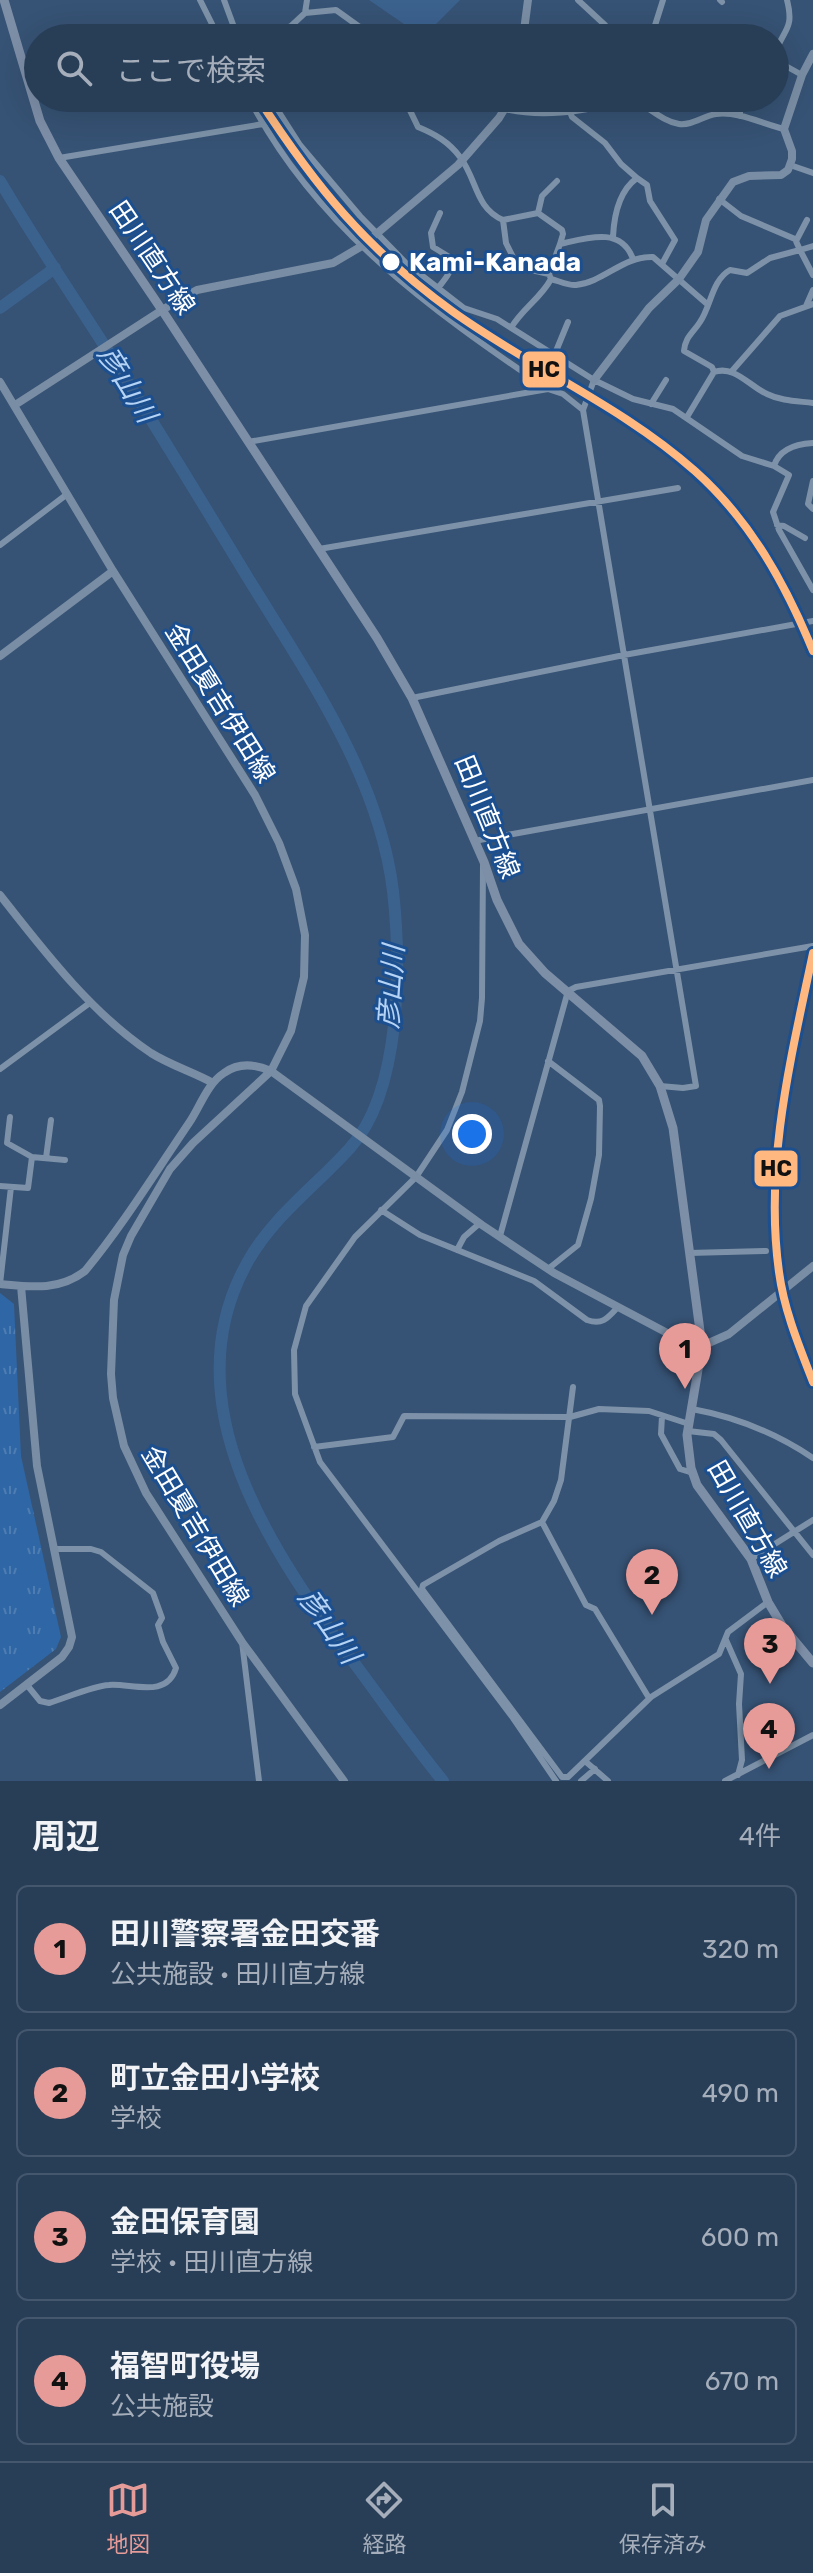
<!DOCTYPE html>
<html lang="ja">
<head>
<meta charset="utf-8">
<style>
	:root { --surface:#283e57; --page:#344961; --text:#f1f3f6; --muted:#a5aeba; --line:#44576d; --accent:#e69b98 }
	body { margin:0; font-family:Rubik,"Noto Sans JP",sans-serif; background:var(--page); color:var(--text) }
	.you { position:absolute; left:472px; top:1134px; width:28px; height:28px; margin:-20px; border:6px solid #fff; border-radius:50%; background:#1a73e8; box-shadow:0 0 0 12px #1a73e833 }
	.badge { display:grid; place-items:center; width:52px; height:52px; border-radius:50%; background:var(--accent); color:#111; font-size:26px; font-weight:700 }
	.pin { position:absolute; translate:-50% -66px; filter:drop-shadow(0 2px 4px #0008) }
	.pin::after { content:''; position:absolute; top:42px; width:28px; height:24px; background:inherit; clip-path:polygon(0 0,100% 0,50% 100%) }
	.list { margin:0; padding:0; list-style:none }
	h2 { display:flex; justify-content:space-between; align-items:center; height:104px; margin:0; padding:0 32px; font-size:34px }
	h2 small { font-size:26px; font-weight:400; color:var(--muted) }
	.list li { display:grid; grid-template-columns:52px 1fr auto; gap:24px; align-items:center; box-sizing:border-box; height:128px; margin:0 16px 16px; padding:0 16px; border:2px solid var(--line); border-radius:12px }
	.list b { display:block; font-size:30px; white-space:nowrap }
	.list p { margin:0; font-size:26px; white-space:nowrap; color:var(--muted) }
	.list em { font-size:26px; font-style:normal; color:var(--muted) }
	.icon { flex:none; width:44px; height:44px; fill:none; stroke:currentColor; stroke-width:2; stroke-linecap:round; stroke-linejoin:round }
	.map { position:relative; flex:none; width:813px; height:1781px; overflow:hidden }
	.search { position:absolute; background:var(--surface); box-shadow:0 8px 32px #0002; left:24px; right:24px; top:24px; height:88px; display:flex; align-items:center; gap:20px; box-sizing:border-box; padding:0 28px; border-radius:44px; color:var(--muted); font-size:30px }
	.sheet { height:680px; background:var(--surface) }
	nav { display:flex; justify-content:space-around; align-items:center; box-sizing:border-box; height:112px; border-top:2px solid var(--line); background:var(--surface); font-size:22px; color:var(--muted) }
	nav a { display:grid; justify-items:center; gap:4px }
	nav .on { color:var(--accent) }
	.map>svg:first-child { display:block }
	.grass { fill:url(#grass-tufts) }
	.water { fill:#3b618d }
	.lines { fill:none; stroke-linecap:round; stroke-linejoin:round }
	.river { stroke:#3b618d; stroke-width:12 }
	.street { stroke:#7d92a8; stroke-width:6 }
	.secondary { stroke:#798da4; stroke-width:8 }
	.primary { stroke:#7d8ea7; stroke-width:9 }
	.rail-1-casing { stroke:#1b4f8f; stroke-width:14 }
	.rail-1 { stroke:#ffb980; stroke-width:8 }
	.stop-dot { fill:#fff; stroke:#1b4f8f; stroke-width:3 }
	.labels { text-anchor:middle; dominant-baseline:central; stroke-width:6; stroke-linejoin:round; paint-order:stroke }
	.street-label { font-size:26px; fill:#fff; stroke:#1b4f8f }
	.stop-label { font-size:26px; font-weight:bold; fill:#fff; stroke:#1b4f8f; text-anchor:start }
	.water-label { font-size:28px; font-style:italic; fill:#b5d3f5; stroke:#1b4f8f }
	.line-badge { stroke:#1b4f8f; stroke-width:3 }
	.pale-badge-label { font-size:22px; text-anchor:middle; font-weight:bold; fill:#111 }
</style>
</head>
<body>
<div class="map">
<svg width="813" height="1781" viewBox="0 0 813 1781">
	<defs>
		<pattern id="grass-tufts" width="24" height="20" patternUnits="userSpaceOnUse" patternTransform="scale(2)"><rect width="24" height="20" fill="#2f66a5"/><path d="M3 7l-1-3M5 7V3M7 7l1-3M15 17l-1-3M17 17v-4M19 17l1-3" fill="none" stroke="#4e7db2"/></pattern>
	</defs>
	<rect width="100%" height="100%" fill="#365274"/>
	<path class="grass" d="M 0,1293 L 14,1304 L 21,1456 L 61,1637 L 56,1649 L 0,1692 Z"/>
	<path class="water" d="M 369,0 L 460,0 L 434,26 L 420,35 Z"/>
	<g class="lines">
		<path class="river" d="M 0,181 C 37,244 79,305 118,367 C 162,436 205,507 248,578 C 307,674 379,776 393,891 C 401,963 402,1091 350,1148 C 316,1186 272,1217 247,1263 C 169,1404 273,1553 355,1664 C 384,1703 412,1743 443,1781
			M 0,308 L 55,268"/>
		<path class="street" d="M 200,0 L 219,38
			M 224,0 L 238,38
			M 578,0 L 605,25 L 612,38
			M 720,0 L 722,2
			M 305,13 L 307,0
			M 266,38 L 291,26 L 305,13 L 336,10 L 375,38
			M 651,38 L 663,0
			M 775,55 C 782,29 795,31 787,0
			M 775,60 L 802,75
			M 249,98 C 315,227 431,310 548,389 L 563,394 L 583,410
			M 270,98 L 300,145 L 360,216 L 406,263 L 464,308 L 497,319 L 594,380 L 633,399 L 673,409 L 742,456 L 774,466 L 789,475 L 773,512 L 779,530 L 813,590
			M 404,98 L 418,127 C 435,134 449,142 460,157 C 477,179 475,208 503,220
			M 628,98 C 646,103 660,121 679,124 C 692,126 703,116 716,114 C 739,111 762,124 784,129
			M 700,98 L 726,108 L 740,110 L 740,116
			M 505,109 C 534,116 590,115 615,98
			M 570,112 L 572,117 L 605,143 L 621,164 L 637,178
			M 59,158 L 263,124
			M 790,165 L 813,173
			M 538,213 L 542,196 L 557,181
			M 613,237 C 614,215 619,191 637,178 L 647,185 L 650,201 L 675,240 L 662,264
			M 796,241 L 807,220
			M 813,246 L 800,250 L 813,275
			M 633,259 C 621,226 587,238 560,244 L 549,274 L 551,279 C 559,281 569,286 576,285 C 604,282 623,256 653,257 L 707,304
			M 549,274 L 518,267 L 506,243 L 503,220 L 538,213 L 562,230 L 563,234 L 560,244
			M 438,288 C 446,278 453,271 451,258 L 433,247 L 431,233 L 440,213
			M 806,306 L 813,290
			M 511,328 C 522,309 541,298 551,279
			M 554,356 L 568,322
			M 732,371 L 780,316 L 813,304
			M 714,372 L 712,367 L 684,351 C 685,337 693,333 700,322 C 711,306 712,280 730,270 L 747,273 L 770,258 L 800,250 L 795,239 L 741,216 L 719,199
			M 714,372 C 735,365 749,386 767,394 C 781,401 797,401 813,403
			M 594,380 L 583,410 L 696,1086 L 683,1088 L 660,1086
			M 651,404 L 666,380
			M 687,417 L 714,372
			M 248,442 L 548,389
			M 774,466 C 779,449 796,444 813,443
			M 813,481 L 808,504 L 813,509
			M 777,525 L 784,526 L 805,538
			M 0,545 L 66,495
			M 319,549 L 678,488
			M 412,698 L 624,655 L 813,621
			M 474,841 L 813,780
			M 483,865 L 482,998 L 480,1021 L 462,1092 L 447,1130 L 416,1177 L 355,1237 L 306,1306 L 294,1350 L 295,1394 L 320,1462 L 513,1718 L 556,1781
			M 0,1069 L 91,1002
			M 10,1117 L 7,1143 L 32,1157 L 65,1160
			M 46,1158 L 51,1120
			M 0,1186 L 28,1188 L 32,1157
			M 381,1210 L 420,1235 L 534,1281 L 587,1320 C 602,1325 607,1319 617,1308
			M 500,1236 L 568,991 L 576,987 L 813,946
			M 457,1250 L 464,1237 L 480,1223
			M 689,1253 L 766,1251
			M 548,1269 L 578,1245 L 591,1199 L 599,1155 L 600,1106 L 599,1100 L 548,1061
			M 0,1284 L 11,1187
			M 573,1387 L 561,1480 L 554,1501 L 542,1522 L 499,1541 L 423,1585 L 422,1589 L 562,1777 L 568,1777 L 651,1697 L 719,1654 L 728,1632 L 768,1602
			M 692,1409 C 736,1417 776,1433 813,1458
			M 662,1416 L 661,1434 L 680,1469 L 693,1473
			M 688,1431 L 714,1434 L 721,1440 L 813,1555
			M 314,1447 L 393,1437 L 404,1416 L 570,1417 L 599,1409 L 649,1411 L 689,1424
			M 542,1522 L 586,1605 L 595,1609 L 649,1698
			M 751,1559 L 813,1520
			M 726,1640 L 741,1674 L 739,1704 L 742,1760 L 738,1775
			M 242,1642 L 259,1781
			M 27,1685 L 40,1701 L 49,1703 C 66,1698 92,1686 109,1685 C 131,1683 167,1699 176,1668 L 163,1642 L 158,1625 L 162,1618 L 153,1593 L 101,1552 L 91,1549 L 54,1549
			M 585,1761 L 608,1781
			M 581,1781 L 595,1769
			M 725,1781 L 813,1735"/>
		<path class="secondary" d="M 523,38 L 528,0
			M 594,380 L 649,308 L 679,279 L 698,252 L 706,220 L 733,182 L 749,176 L 781,175 L 788,170 L 792,159 L 792,151 L 784,129 L 802,75 L 813,54
			M 0,382 L 113,571 L 255,795 L 279,843 L 296,889 L 305,935 L 304,977 L 291,1031 L 271,1071 L 193,1143 L 170,1169 L 131,1236 L 123,1255 L 114,1300 L 111,1374 L 113,1398 L 124,1446 L 146,1493 L 242,1642 L 344,1781
			M 15,405 L 162,310 L 197,290 L 333,263 L 362,246 L 458,165 L 499,118 L 511,98
			M 0,656 L 113,571
			M 0,895 C 44,951 91,1013 151,1053 C 170,1065 193,1072 213,1083
			M 0,1284 C 31,1287 59,1291 85,1271 C 123,1225 155,1173 189,1123 C 200,1107 207,1084 224,1073 C 239,1062 255,1064 271,1071 L 482,1225 L 554,1273 L 688,1344 L 702,1346 L 729,1334 L 813,1266
			M 0,1705 L 62,1657 L 69,1647 L 72,1637 L 37,1466 L 21,1286"/>
		<path class="primary" d="M 4,0 L 40,121 L 59,158 L 162,310 L 377,638 L 412,698 L 484,862 L 497,900 L 519,944 L 545,973 L 642,1056 L 660,1086 L 673,1128 L 702,1346 L 687,1435 L 691,1468 L 697,1485 L 751,1559 L 768,1602 L 783,1627 L 813,1663"/>
		<defs>
			<path id="rail-1" d="M 258,98 C 316,187 365,248 452,311 C 531,368 622,406 695,471 C 750,520 785,583 813,651
				M 813,953 C 791,1058 764,1164 779,1272 C 784,1310 799,1346 813,1382"/>
		</defs>
		<use href="#rail-1" class="rail-1-casing"/>
		<use href="#rail-1" class="rail-1"/>
	</g>
	<circle class="stop-dot" cx="391" cy="262" r="10"/>
	<g class="labels">
		<g class="street-label">
			<text transform="translate(152 258) rotate(56)">田川直方線</text>
			<text transform="translate(220 703) rotate(58)">金田夏吉伊田線</text>
			<text transform="translate(487 817) rotate(68)">田川直方線</text>
			<text transform="translate(747 1519) rotate(60)">田川直方線</text>
			<text transform="translate(195 1526) rotate(59)">金田夏吉伊田線</text>
		</g>
		<g class="stop-label">
			<text x="409" y="262">Kami-Kanada</text>
		</g>
		<g class="water-label">
			<text transform="translate(127 384) rotate(58)">彦山川</text>
			<text transform="translate(391 987) rotate(-86)">彦山川</text>
			<text transform="translate(329 1626) rotate(55)">彦山川</text>
		</g>
	</g>
	<g class="line-badge">
		<rect x="521" y="350" width="46" height="39" rx="8" fill="#ffb980"/>
		<rect x="753" y="1149" width="46" height="39" rx="8" fill="#ffb980"/>
	</g>
	<g class="pale-badge-label">
		<text x="544" y="377">HC</text>
		<text x="776" y="1176">HC</text>
	</g>
</svg>
<div class="you"></div>
<div class="pin badge" style="left:685px;top:1389px">1</div>
<div class="pin badge" style="left:652px;top:1615px">2</div>
<div class="pin badge" style="left:770px;top:1684px">3</div>
<div class="pin badge" style="left:769px;top:1769px">4</div>
<div class="search"><svg class="icon" aria-label="search" viewBox="0 0 24 24"><circle cx="10" cy="10" r="6"/><path d="M15 15l6 6"/></svg>ここで検索</div>
</div>
<section class="sheet">
<h2>周辺<small>4件</small></h2>
<ul class="list">
<li><span class="badge">1</span><div><b>田川警察署金田交番</b><p>公共施設 · 田川直方線</p></div><em>320 m</em></li>
<li><span class="badge">2</span><div><b>町立金田小学校</b><p>学校</p></div><em>490 m</em></li>
<li><span class="badge">3</span><div><b>金田保育園</b><p>学校 · 田川直方線</p></div><em>600 m</em></li>
<li><span class="badge">4</span><div><b>福智町役場</b><p>公共施設</p></div><em>670 m</em></li>
</ul>
</section>
<nav>
<a class="on"><svg class="icon" aria-label="map" viewBox="0 0 24 24"><path d="M3 6l6-2 6 2 6-2v14l-6 2-6-2-6 2zM9 4v14M15 6v14"/></svg>地図</a>
<a><svg class="icon" aria-label="directions" viewBox="0 0 24 24"><path d="M12 3l9 9-9 9-9-9zM9 14v-3h6M13 9l2 2-2 2"/></svg>経路</a>
<a><svg class="icon" aria-label="saved" viewBox="0 0 24 24"><path d="M7 4h10v16l-5-4-5 4z"/></svg>保存済み</a>
</nav>
</body>
</html>
